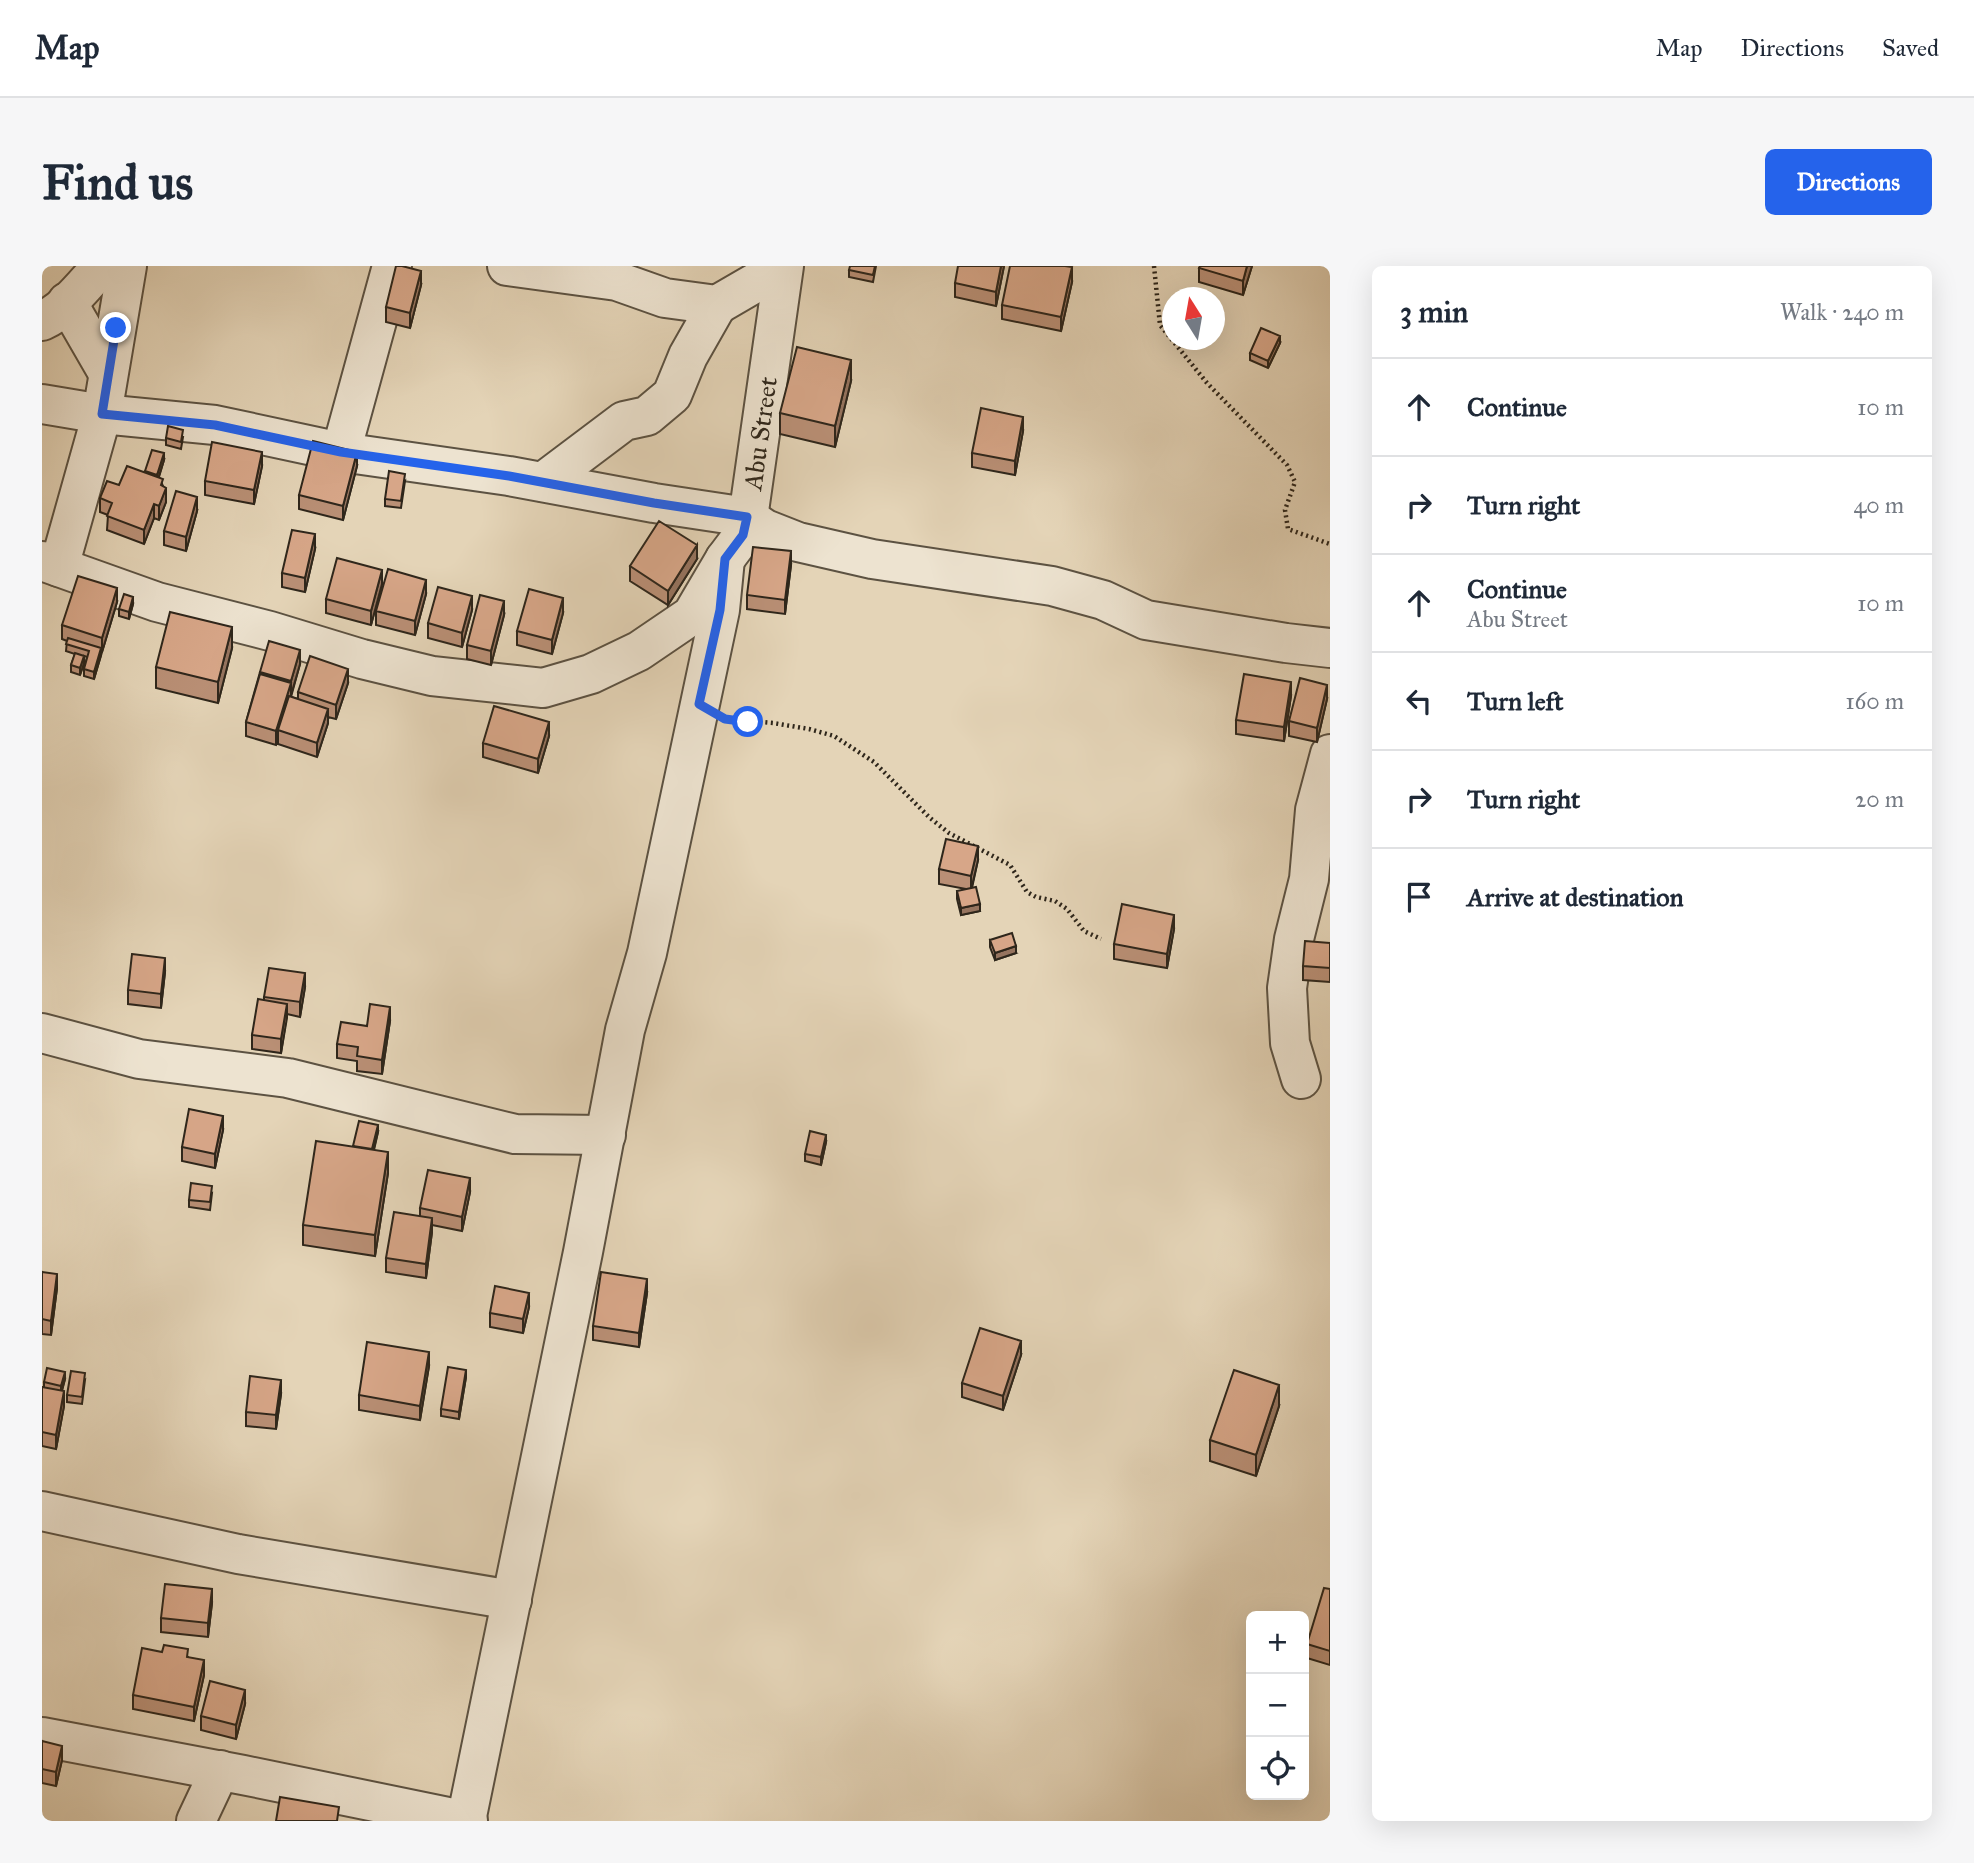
<!DOCTYPE html>
<html lang="en">
<head>
<meta charset="utf-8">
<style>
	:root { --surface:#fff; --page:#f6f6f7; --text:#1f2937; --muted:#747a83; --line:#e0e1e3; --accent:#2563eb }
	body { margin:0; font-family:"IM FELL Great Primer",serif; background:var(--page); color:var(--text) }
	.controls { position:absolute; right:21px; bottom:21px; display:grid; overflow:hidden; border-radius:10px; box-shadow:0 7px 28px #0002 }
	.controls button { width:63px; height:63px; display:grid; place-items:center; padding:0; border:0; border-bottom:2px solid var(--line); background:var(--surface); color:var(--text); font:35px sans-serif }
	.compass { position:absolute; left:1120px; top:21px; width:63px; height:63px; border-radius:50%; background:var(--surface); box-shadow:0 7px 28px #0002; rotate:349deg }
	.stop { position:absolute; width:21px; height:21px; margin:-16px; border:5px solid #2563eb; border-radius:50%; background:#fff }
	.stop.end { background:#2563eb; border-color:#fff; box-shadow:0 2px 7px #0008 }
	.list { margin:0; padding:0; list-style:none }
	h2 { display:flex; justify-content:space-between; align-items:center; height:91px; margin:0; padding:0 28px; font-size:30px }
	h2 small { font-size:23px; font-weight:400; color:var(--muted) }
	.list li { display:grid; grid-template-columns:46px 1fr auto; gap:21px; align-items:center; box-sizing:border-box; height:98px; padding:0 28px; border-top:2px solid var(--line) }
	.list b { display:block; font-size:26px; white-space:nowrap }
	.list p { margin:0; font-size:23px; white-space:nowrap; color:var(--muted) }
	.list em { font-size:23px; font-style:normal; color:var(--muted) }
	.icon { flex:none; width:38px; height:38px; fill:none; stroke:currentColor; stroke-width:2; stroke-linecap:round; stroke-linejoin:round }
	.map { position:relative; flex:none; width:1288px; height:1555px; overflow:hidden; border-radius:10px }
	header { display:flex; align-items:center; gap:42px; box-sizing:border-box; height:98px; padding:0 35px; background:var(--surface); border-bottom:2px solid var(--line) }
	header strong { font-size:33px }
	nav { display:flex; gap:38px; margin-inline-start:auto; font-size:24px }
	.intro { display:flex; align-items:center; justify-content:space-between; box-sizing:border-box; height:168px; padding:0 42px }
	h1 { margin:0; font-size:49px }
	.button { padding:18px 32px; border-radius:10px; background:var(--accent); color:#fff; font-size:24px; font-weight:700 }
	main { display:flex; gap:42px; padding:0 42px }
	aside { flex:1; background:var(--surface); border-radius:10px; box-shadow:0 7px 28px #0002 }
	.map>svg:first-child { display:block }
	.lines { fill:none; stroke-linecap:round; stroke-linejoin:round }
	.minor-casing { stroke:#5c5242; stroke-width:42 }
	.path { stroke:#2e261b; stroke-width:4.5; stroke-dasharray:2 3.5; stroke-linecap:butt }
	.minor { stroke:#ede3d0; stroke-width:38 }
	.wall { fill:#b98f75; stroke:#2e261b; stroke-width:2 }
	.shaded-wall { fill:#96745f; stroke:#2e261b; stroke-width:2 }
	.building { fill:#d7a688; stroke:#2e261b; stroke-width:2 }
	.route { stroke:#2563eb; stroke-width:9 }
	.labels { text-anchor:middle; dominant-baseline:central; stroke-width:5; stroke-linejoin:round; paint-order:stroke }
	.street-label { font-size:26px; fill:#2e261b; stroke:#ede3d0 }
</style>
</head>
<body>
<header>
<strong>Map</strong>
<nav><a>Map</a><a>Directions</a><a>Saved</a></nav>
</header>
<div class="intro"><h1>Find us</h1><a class="button">Directions</a></div>
<main>
<div class="map">
<svg width="1288" height="1555" viewBox="0 0 1288 1555">
	<rect width="100%" height="100%" fill="#e4d4b7"/>
	<filter id="stains"><feTurbulence type="fractalNoise" baseFrequency=".00286" numOctaves="4"/><feColorMatrix values="0 0 0 0 .2 0 0 0 0 .09 0 0 0 0 .02 0 0 0 .5 -.17"/></filter>
	<radialGradient id="worn" r=".72"><stop offset=".6" stop-color="#630" stop-opacity="0"/><stop offset="1" stop-color="#630" stop-opacity=".3"/></radialGradient>
	<g class="lines">
		<defs>
			<g id="minor">
				<path d="M 465,0 L 575,15 L 623,32 L 675,39 L 718,14 L 735,0"/>
				<path d="M 25,36 L 66,107"/>
				<path d="M 0,55 C 24,44 42,19 60,0"/>
				<path d="M 0,138 L 60,148 L 173,159 L 299,186 L 467,210 L 612,237 L 705,251 L 723,263 L 756,276 L 830,293 L 1010,320 L 1061,334 L 1104,354 L 1244,377 L 1288,382"/>
				<path d="M 299,186 L 350,0"/>
				<path d="M 501,216 L 582,155 L 605,150 L 630,129 L 646,90 L 675,39"/>
				<path id="s1" d="M 0,295 L 115,336 L 228,365 L 320,393 L 390,410 L 501,422 L 549,408 L 597,385 L 650,349 L 683,293 L 701,269 L 707,245 L 742,0"/>
				<path d="M 17,301 L 60,148 L 85,0"/>
				<path d="M 0,767 L 97,793 L 246,812 L 473,868 L 564,869"/>
				<path d="M 1259,813 L 1248,777 L 1245,722 L 1252,673 L 1267,613 L 1273,544 L 1288,488"/>
				<path d="M 0,1245 L 196,1288 L 470,1334"/>
				<path d="M 0,1471 L 201,1509 L 426,1555"/>
				<path d="M 154,1555 L 178,1504"/>
				<path d="M 424,1555 L 541,986 L 583,764 L 605,687 L 678,344 L 683,293"/>
			</g>
		</defs>
		<use href="#minor" class="minor-casing"/>
		<path class="path" d="M 1112,0 L 1118,59 L 1165,117 L 1245,199 L 1253,216 L 1243,244 L 1246,263 L 1288,278
			M 685,453 L 731,457 L 767,463 L 792,470 L 832,496 L 888,552 L 907,567 L 968,599 L 985,626 L 994,631 L 1013,635 L 1025,643 L 1042,665 L 1059,673"/>
		<use href="#minor" class="minor"/>
	</g>
	<path class="wall" d="M 834,0 L 831,16 L 807,11 L 807,4 Z
		M 962,0 L 954,40 L 913,31 L 913,17 Z
		M 1210,0 L 1201,29 L 1157,16 L 1157,2 Z
		M 1030,16 L 1019,65 L 960,53 L 960,39 Z
		M 379,19 L 368,62 L 344,56 L 344,41 Z
		M 1238,77 L 1226,102 L 1208,94 L 1208,87 Z
		M 809,115 L 793,181 L 738,168 L 738,147 Z
		M 981,165 L 973,209 L 930,201 L 930,187 Z
		M 141,171 L 139,183 L 124,179 L 124,172 Z
		M 122,194 L 117,211 L 121,220 L 124,236 L 117,254 L 112,252 L 102,278 L 65,264 L 66,249 L 58,246 L 58,232 Z
		M 220,200 L 212,238 L 163,229 L 163,215 Z
		M 315,200 L 301,254 L 257,243 L 257,229 Z
		M 363,215 L 359,242 L 343,240 L 343,233 Z
		M 155,245 L 144,285 L 122,279 L 122,265 Z
		M 273,283 L 263,326 L 240,321 L 240,307 Z
		M 655,293 L 626,339 L 588,315 L 588,300 Z
		M 749,299 L 743,348 L 705,343 L 705,329 Z
		M 340,318 L 329,359 L 284,347 L 284,333 Z
		M 384,328 L 373,369 L 334,359 L 334,345 Z
		M 75,336 L 52,413 L 42,410 L 42,403 L 45,391 L 42,390 L 42,397 L 38,409 L 29,406 L 29,399 L 33,388 L 24,385 L 25,375 L 20,373 L 20,359 Z
		M 91,338 L 87,353 L 77,350 L 77,343 Z
		M 430,344 L 420,381 L 386,372 L 386,357 Z
		M 521,347 L 510,388 L 475,379 L 475,365 Z
		M 462,349 L 449,399 L 425,393 L 425,379 Z
		M 190,382 L 176,437 L 114,422 L 114,401 Z
		M 258,398 L 249,431 L 256,433 L 256,426 L 306,417 L 294,453 L 286,451 L 286,457 L 275,491 L 236,478 L 236,472 L 234,479 L 204,470 L 204,456 L 218,406 Z
		M 1249,430 L 1242,475 L 1194,468 L 1194,454 Z
		M 1285,433 L 1275,476 L 1247,470 L 1247,455 Z
		M 507,470 L 496,507 L 441,491 L 441,477 Z
		M 936,594 L 930,622 L 938,645 L 919,649 L 915,633 L 915,625 L 924,623 L 897,618 L 897,603 Z
		M 1132,663 L 1125,702 L 1072,693 L 1072,678 Z
		M 948,674 L 974,687 L 953,694 L 948,681 Z
		M 1288,677 L 1288,716 L 1261,714 L 1261,700 Z
		M 123,706 L 119,742 L 86,738 L 86,724 Z
		M 263,721 L 258,751 L 245,748 L 239,787 L 210,783 L 210,769 L 222,734 L 222,731 Z
		M 348,755 L 340,808 L 315,805 L 315,795 L 295,792 L 295,778 L 325,760 Z
		M 181,864 L 173,902 L 140,895 L 140,881 Z
		M 336,866 L 332,884 L 346,907 L 333,990 L 261,979 L 261,959 L 311,881 Z
		M 784,876 L 779,899 L 763,895 L 763,888 Z
		M 428,926 L 420,965 L 390,959 L 390,966 L 384,1012 L 344,1006 L 344,992 L 378,950 L 378,942 Z
		M 170,927 L 168,944 L 147,941 L 147,934 Z
		M 0,1006 L 15,1022 L 9,1069 L 0,1068 Z
		M 605,1027 L 597,1081 L 551,1074 L 551,1060 Z
		M 487,1041 L 481,1067 L 448,1061 L 448,1047 Z
		M 979,1089 L 961,1144 L 920,1131 L 920,1117 Z
		M 387,1100 L 378,1154 L 317,1144 L 317,1129 Z
		M 424,1111 L 417,1153 L 399,1150 L 399,1143 Z
		M 23,1113 L 20,1125 L 22,1140 L 14,1183 L 0,1180 L 0,1121 L 2,1122 L 2,1116 Z
		M 43,1114 L 40,1138 L 25,1136 L 25,1129 Z
		M 239,1128 L 234,1163 L 204,1160 L 204,1146 Z
		M 1237,1140 L 1214,1210 L 1168,1195 L 1168,1174 Z
		M 1288,1323 L 1288,1399 L 1265,1392 L 1265,1378 Z
		M 170,1337 L 166,1371 L 119,1366 L 119,1352 Z
		M 146,1391 L 162,1409 L 152,1455 L 91,1443 L 91,1429 Z
		M 203,1438 L 194,1473 L 159,1464 L 159,1450 Z
		M 0,1475 L 20,1494 L 14,1520 L 0,1517 Z"/>
	<path class="shaded-wall" d="M 959,0 L 962,0 L 954,40 L 954,26 Z
		M 1205,0 L 1210,0 L 1201,29 L 1201,15 Z
		M 1030,1 L 1030,16 L 1019,65 L 1019,51 Z
		M 379,5 L 379,19 L 368,62 L 368,47 Z
		M 1238,70 L 1238,77 L 1226,102 L 1226,95 Z
		M 809,94 L 809,115 L 793,181 L 793,160 Z
		M 981,151 L 981,165 L 973,209 L 973,195 Z
		M 220,186 L 220,200 L 212,238 L 212,224 Z
		M 315,186 L 315,200 L 301,254 L 301,240 Z
		M 122,187 L 122,194 L 115,216 L 115,209 Z
		M 124,222 L 124,236 L 117,254 L 117,240 Z
		M 155,231 L 155,245 L 144,285 L 144,271 Z
		M 112,238 L 112,252 L 102,278 L 102,264 Z
		M 273,268 L 273,283 L 263,326 L 263,312 Z
		M 655,279 L 655,293 L 626,339 L 626,325 Z
		M 749,285 L 749,299 L 743,348 L 743,334 Z
		M 340,304 L 340,318 L 329,359 L 329,345 Z
		M 384,314 L 384,328 L 373,369 L 373,355 Z
		M 75,322 L 75,336 L 60,386 L 60,372 Z
		M 430,330 L 430,344 L 420,381 L 420,367 Z
		M 91,331 L 91,338 L 87,353 L 87,346 Z
		M 521,332 L 521,347 L 510,388 L 510,374 Z
		M 462,335 L 462,349 L 449,399 L 449,385 Z
		M 190,361 L 190,382 L 176,437 L 176,416 Z
		M 59,382 L 59,389 L 52,413 L 52,406 Z
		M 258,384 L 258,398 L 249,429 L 249,415 Z
		M 42,390 L 42,397 L 38,409 L 38,402 Z
		M 306,403 L 306,417 L 294,453 L 294,439 Z
		M 1249,416 L 1249,430 L 1242,475 L 1242,461 Z
		M 249,417 L 249,431 L 236,464 L 236,472 L 234,479 L 234,465 Z
		M 1285,419 L 1285,433 L 1275,476 L 1275,462 Z
		M 286,443 L 286,457 L 275,491 L 275,477 Z
		M 507,456 L 507,470 L 496,507 L 496,493 Z
		M 936,580 L 936,594 L 929,624 L 929,610 Z
		M 938,638 L 938,645 L 919,649 L 919,642 Z
		M 1132,649 L 1132,663 L 1125,702 L 1125,688 Z
		M 974,680 L 974,687 L 953,694 L 953,687 Z
		M 123,692 L 123,706 L 119,742 L 119,728 Z
		M 263,707 L 263,721 L 258,751 L 258,736 Z
		M 245,738 L 245,752 L 239,787 L 239,773 Z
		M 348,741 L 348,755 L 340,808 L 340,794 Z
		M 181,850 L 181,864 L 173,902 L 173,888 Z
		M 336,859 L 336,866 L 329,894 L 329,887 Z
		M 784,869 L 784,876 L 779,899 L 779,891 Z
		M 346,886 L 346,907 L 333,990 L 333,969 Z
		M 428,912 L 428,926 L 420,965 L 420,951 Z
		M 390,952 L 390,966 L 384,1012 L 384,998 Z
		M 15,1008 L 15,1022 L 9,1069 L 9,1055 Z
		M 605,1013 L 605,1027 L 597,1081 L 597,1067 Z
		M 487,1027 L 487,1041 L 481,1067 L 481,1053 Z
		M 979,1075 L 979,1089 L 961,1144 L 961,1130 Z
		M 387,1086 L 387,1100 L 378,1154 L 378,1140 Z
		M 424,1104 L 424,1111 L 417,1153 L 417,1146 Z
		M 23,1106 L 23,1113 L 19,1127 L 19,1120 Z
		M 239,1114 L 239,1128 L 234,1163 L 234,1149 Z
		M 1237,1119 L 1237,1140 L 1214,1210 L 1214,1189 Z
		M 22,1125 L 22,1140 L 14,1183 L 14,1169 Z
		M 170,1323 L 170,1337 L 166,1371 L 166,1357 Z
		M 162,1394 L 162,1409 L 152,1455 L 152,1441 Z
		M 203,1424 L 203,1438 L 194,1473 L 194,1459 Z
		M 20,1480 L 20,1494 L 14,1520 L 14,1506 Z"/>
	<path class="building" d="M 354,0 L 360,0 L 379,5 L 368,47 L 344,41 Z
		M 808,0 L 833,0 L 831,9 L 807,4 Z
		M 916,0 L 959,0 L 954,26 L 913,17 Z
		M 968,0 L 1023,0 L 1030,1 L 1019,51 L 960,39 Z
		M 1158,0 L 1205,0 L 1201,15 L 1157,2 Z
		M 1219,62 L 1238,70 L 1226,95 L 1208,87 Z
		M 755,81 L 809,94 L 793,160 L 738,147 Z
		M 939,142 L 981,151 L 973,195 L 930,187 Z
		M 126,160 L 141,164 L 139,176 L 124,172 Z
		M 271,175 L 315,186 L 301,240 L 257,229 Z
		M 170,176 L 220,186 L 212,224 L 163,215 Z
		M 110,184 L 122,187 L 115,209 L 103,205 Z
		M 85,200 L 121,213 L 119,219 L 124,222 L 117,240 L 112,238 L 102,264 L 65,250 L 70,237 L 58,232 L 65,215 L 77,219 Z
		M 347,205 L 363,208 L 359,235 L 343,233 Z
		M 134,225 L 155,231 L 144,271 L 122,265 Z
		M 617,255 L 655,279 L 626,325 L 588,300 Z
		M 250,264 L 273,268 L 263,312 L 240,307 Z
		M 711,281 L 749,285 L 743,334 L 705,329 Z
		M 295,292 L 340,304 L 329,345 L 284,333 Z
		M 346,303 L 384,314 L 373,355 L 334,345 Z
		M 36,310 L 75,322 L 60,372 L 20,359 Z
		M 396,321 L 430,330 L 420,367 L 386,357 Z
		M 487,323 L 521,332 L 510,374 L 475,365 Z
		M 82,328 L 91,331 L 87,346 L 77,343 Z
		M 438,329 L 462,335 L 449,385 L 425,379 Z
		M 128,346 L 190,361 L 176,416 L 114,401 Z
		M 26,372 L 59,382 L 52,406 L 42,403 L 47,385 L 24,378 Z
		M 227,375 L 258,384 L 249,415 L 218,406 Z
		M 33,387 L 42,390 L 38,402 L 29,399 Z
		M 268,390 L 306,403 L 294,439 L 256,426 Z
		M 218,408 L 249,417 L 234,465 L 204,456 Z
		M 1202,408 L 1249,416 L 1242,461 L 1194,454 Z
		M 1258,412 L 1285,419 L 1275,462 L 1247,455 Z
		M 247,430 L 286,443 L 275,477 L 236,464 Z
		M 452,440 L 507,456 L 496,493 L 441,477 Z
		M 904,573 L 936,580 L 929,610 L 897,603 Z
		M 934,621 L 938,638 L 919,642 L 915,625 Z
		M 1080,638 L 1132,649 L 1125,688 L 1072,678 Z
		M 970,667 L 974,680 L 953,687 L 948,674 Z
		M 1263,675 L 1288,677 L 1288,702 L 1261,700 Z
		M 90,688 L 123,692 L 119,728 L 86,724 Z
		M 227,702 L 263,707 L 258,736 L 222,731 Z
		M 216,733 L 245,738 L 239,773 L 210,769 Z
		M 328,738 L 348,741 L 340,794 L 315,790 L 316,781 L 295,778 L 299,756 L 325,760 Z
		M 147,843 L 181,850 L 173,888 L 140,881 Z
		M 317,855 L 336,859 L 330,883 L 311,880 Z
		M 768,865 L 784,869 L 779,891 L 763,888 Z
		M 274,875 L 346,886 L 333,969 L 261,959 Z
		M 386,904 L 428,912 L 420,951 L 378,942 Z
		M 149,917 L 170,920 L 168,936 L 147,934 Z
		M 352,946 L 390,952 L 384,998 L 344,992 Z
		M 0,1006 L 15,1008 L 9,1055 L 0,1053 Z
		M 559,1006 L 605,1013 L 597,1067 L 551,1060 Z
		M 453,1020 L 487,1027 L 481,1053 L 448,1047 Z
		M 938,1062 L 979,1075 L 961,1130 L 920,1117 Z
		M 325,1076 L 387,1086 L 378,1140 L 317,1129 Z
		M 406,1101 L 424,1104 L 417,1146 L 399,1143 Z
		M 5,1102 L 23,1106 L 19,1120 L 2,1116 Z
		M 1192,1104 L 1237,1119 L 1214,1189 L 1168,1174 Z
		M 29,1105 L 43,1107 L 40,1131 L 25,1129 Z
		M 208,1110 L 239,1114 L 234,1149 L 204,1146 Z
		M 0,1121 L 22,1125 L 14,1169 L 0,1166 Z
		M 123,1318 L 170,1323 L 166,1357 L 119,1352 Z
		M 1282,1322 L 1288,1323 L 1288,1385 L 1265,1378 Z
		M 122,1379 L 146,1383 L 145,1391 L 162,1394 L 152,1441 L 91,1429 L 100,1382 L 120,1386 Z
		M 168,1415 L 203,1424 L 194,1459 L 159,1450 Z
		M 0,1475 L 20,1480 L 14,1506 L 0,1503 Z
		M 238,1531 L 297,1541 L 295,1555 L 234,1555 Z"/>
	<g class="lines">
		<path class="route" d="M 74,62 L 60,148 L 173,159 L 299,186 L 467,210 L 612,237 L 705,251 L 701,269 L 683,293 L 678,344 L 657,438 L 683,453 L 706,456"/>
	</g>
	<g class="labels">
		<g class="street-label">
			<text stroke="none"><textPath href="#s1" startOffset="884">Abu Street</textPath></text>
		</g>
	</g>
	<rect width="100%" height="100%" filter="url(#stains)"/>
	<rect width="100%" height="100%" fill="url(#worn)"/>
</svg>
<div class="controls">
<button>+</button>
<button>−</button>
<button><svg class="icon" aria-label="locate" viewBox="0 0 24 24"><circle cx="12" cy="12" r="6"/><path d="M12 2v4M12 18v4M2 12h4M18 12h4"/></svg></button>
</div>
<svg class="compass" viewBox="-18 -18 36 36"><path d="M0-13l5 13h-10z" fill="#e53935"/><path d="M0 13l5-13h-10z" fill="#747a83"/></svg>
<div class="stop" style="left:706px;top:456px"></div>
<div class="stop end" style="left:74px;top:62px"></div>
</div>
<aside>
<h2>3 min<small>Walk · 240 m</small></h2>
<ul class="list">
<li><svg class="icon" aria-label="ahead" viewBox="0 0 24 24"><path d="M12 20V5M6 11l6-6 6 6"/></svg><div><b>Continue</b></div><em>10 m</em></li>
<li><svg class="icon" aria-label="right" viewBox="0 0 24 24"><path d="M7 20v-9h11M14 6l5 5-5 5"/></svg><div><b>Turn right</b></div><em>40 m</em></li>
<li><svg class="icon" aria-label="ahead" viewBox="0 0 24 24"><path d="M12 20V5M6 11l6-6 6 6"/></svg><div><b>Continue</b><p>Abu Street</p></div><em>10 m</em></li>
<li><svg class="icon" aria-label="left" viewBox="0 0 24 24"><path d="M17 20v-9H6M10 6l-5 5 5 5"/></svg><div><b>Turn left</b></div><em>160 m</em></li>
<li><svg class="icon" aria-label="right" viewBox="0 0 24 24"><path d="M7 20v-9h11M14 6l5 5-5 5"/></svg><div><b>Turn right</b></div><em>20 m</em></li>
<li><svg class="icon" aria-label="arrive" viewBox="0 0 24 24"><path d="M6 21V4h12l-3 4 3 4H6"/></svg><div><b>Arrive at destination</b></div></li>
</ul>
</aside>
</main>
</body>
</html>
